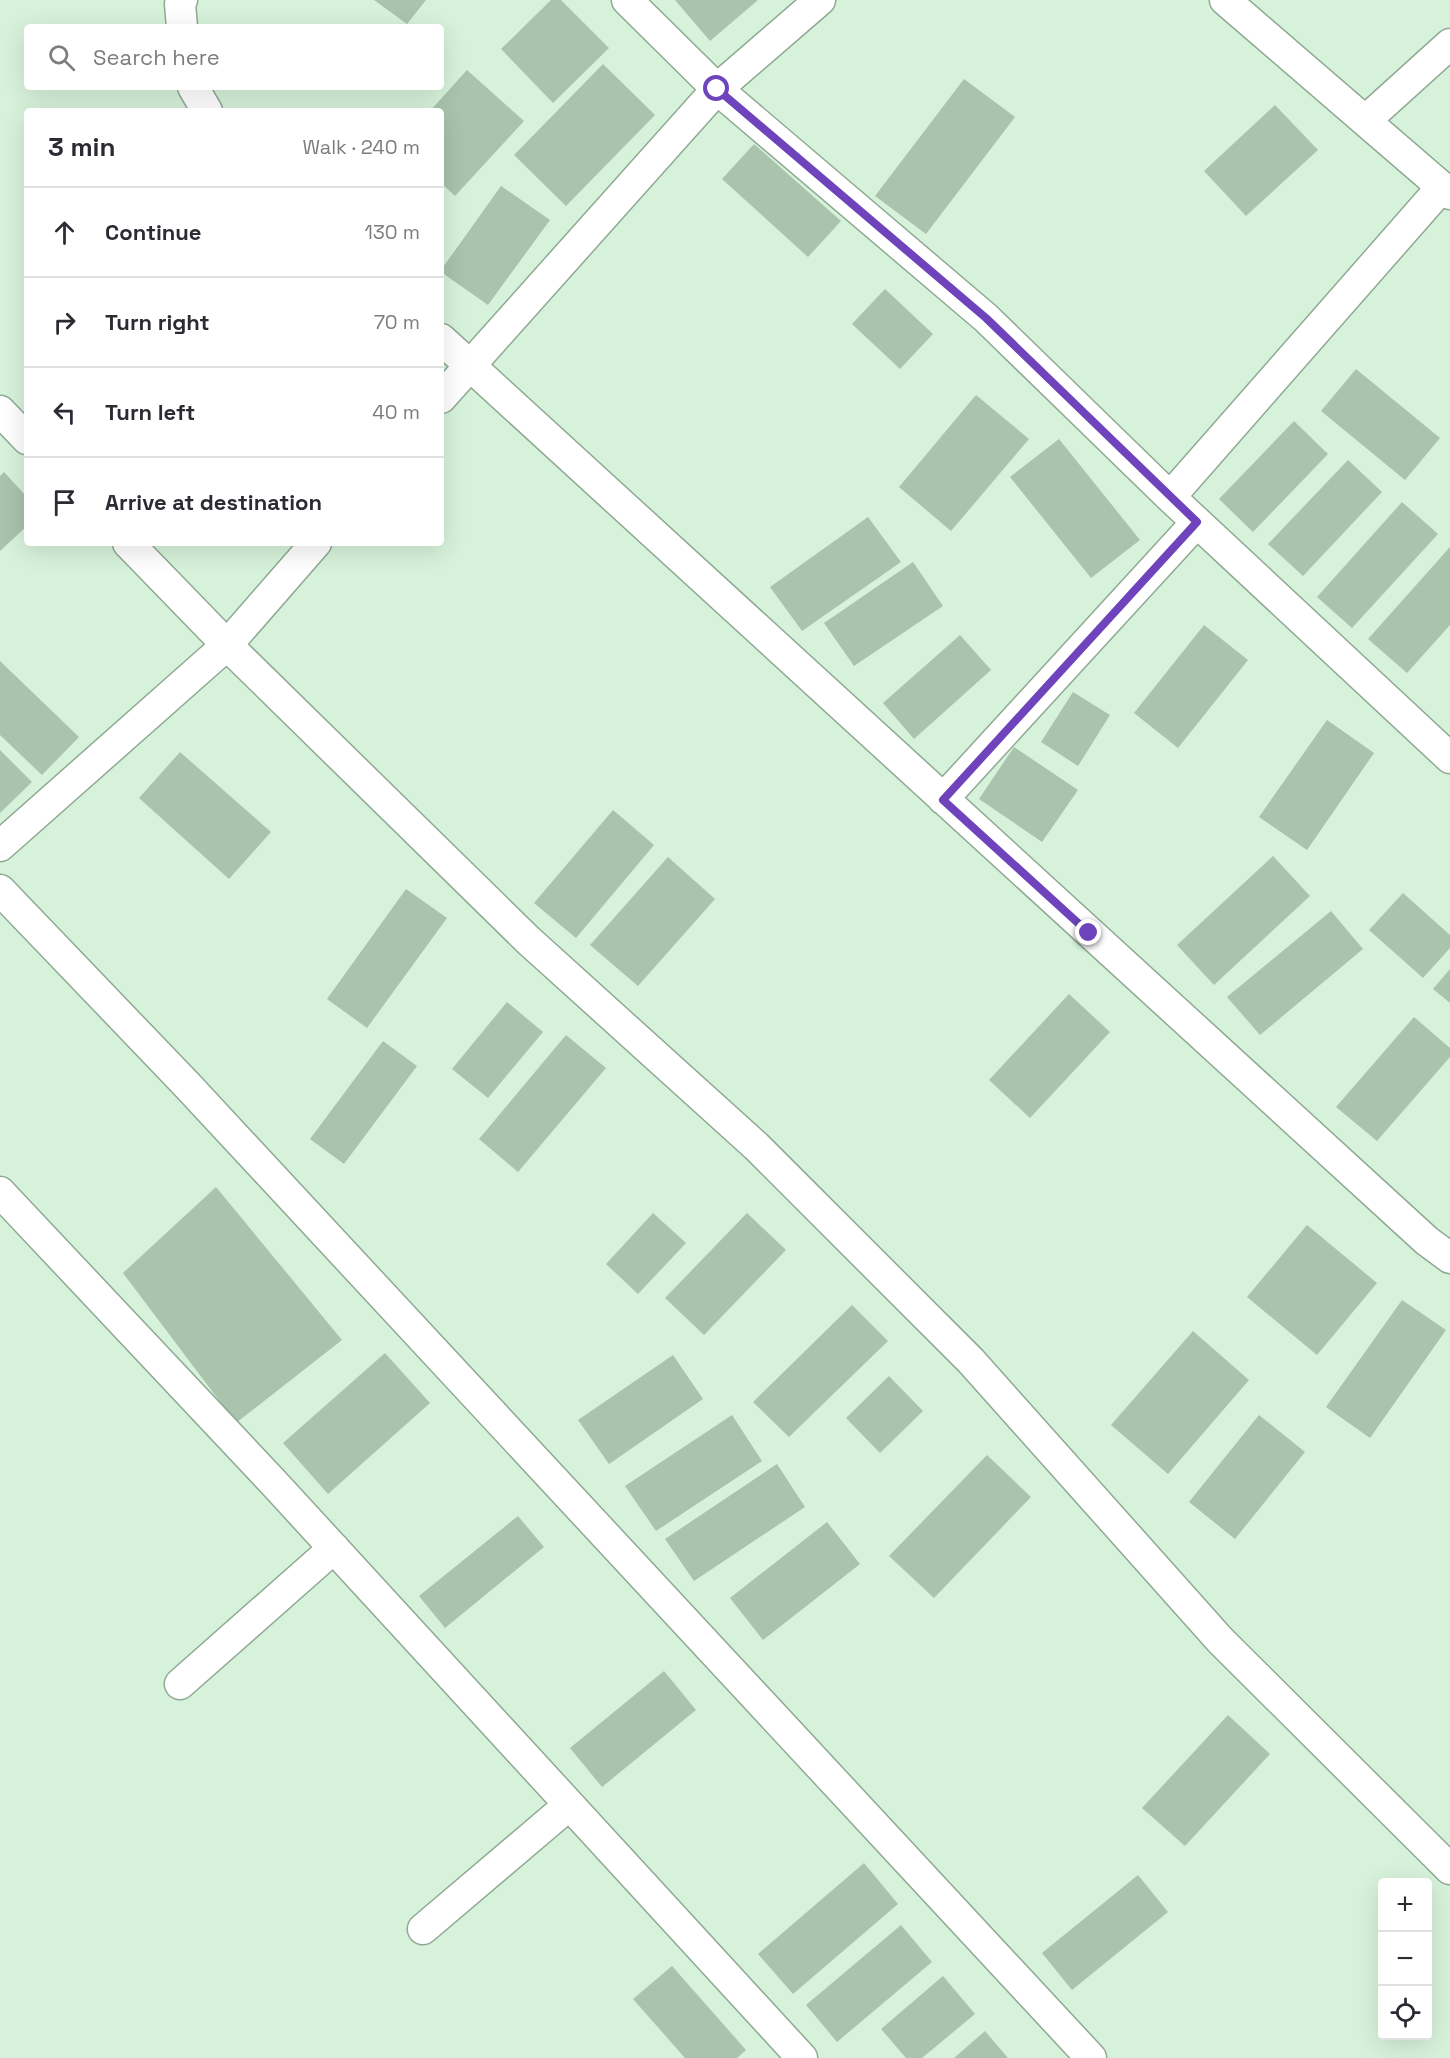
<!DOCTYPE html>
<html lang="en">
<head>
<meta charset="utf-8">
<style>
	:root { --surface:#fff; --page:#f7f7f7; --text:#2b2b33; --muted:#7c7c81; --line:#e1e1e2 }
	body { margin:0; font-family:"Space Grotesk",sans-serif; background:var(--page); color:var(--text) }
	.controls { position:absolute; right:18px; bottom:18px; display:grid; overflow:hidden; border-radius:6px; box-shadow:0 6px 24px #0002 }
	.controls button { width:54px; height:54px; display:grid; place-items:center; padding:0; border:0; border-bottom:2px solid var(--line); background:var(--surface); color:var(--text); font:30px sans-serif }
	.stop { position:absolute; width:18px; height:18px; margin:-14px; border:4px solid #6e43bb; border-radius:50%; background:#fff }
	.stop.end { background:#6e43bb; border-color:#fff; box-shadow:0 2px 6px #0008 }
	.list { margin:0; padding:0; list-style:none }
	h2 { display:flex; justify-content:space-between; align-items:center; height:78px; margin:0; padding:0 24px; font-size:26px }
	h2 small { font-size:20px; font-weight:400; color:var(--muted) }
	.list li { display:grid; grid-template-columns:39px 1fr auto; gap:18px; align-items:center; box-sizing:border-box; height:90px; padding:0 24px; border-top:2px solid var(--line) }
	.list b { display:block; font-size:22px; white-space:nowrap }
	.list em { font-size:20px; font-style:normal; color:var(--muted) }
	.icon { flex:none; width:33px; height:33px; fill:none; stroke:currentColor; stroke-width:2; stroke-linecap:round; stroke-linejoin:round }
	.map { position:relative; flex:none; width:1450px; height:2058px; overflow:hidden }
	.search { position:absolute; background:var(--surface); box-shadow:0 6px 24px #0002; left:24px; top:24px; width:420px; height:66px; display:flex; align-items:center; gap:15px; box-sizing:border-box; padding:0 21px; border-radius:6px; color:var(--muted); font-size:22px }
	.panel { position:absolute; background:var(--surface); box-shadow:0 6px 24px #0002; left:24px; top:108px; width:420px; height:438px; border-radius:6px }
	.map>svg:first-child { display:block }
	.building { fill:#a9c3ac }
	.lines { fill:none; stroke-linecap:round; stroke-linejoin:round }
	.street-casing { stroke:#8fa993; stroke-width:33 }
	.street { stroke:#fff; stroke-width:30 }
	.route { stroke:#6e43bb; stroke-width:8 }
</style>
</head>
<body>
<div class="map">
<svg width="1450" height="2058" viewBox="0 0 1450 2058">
	<rect width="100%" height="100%" fill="#d7f2da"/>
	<path class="building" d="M 374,0 L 426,0 L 407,24 Z
		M 551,0 L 561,0 L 609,48 L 553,103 L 501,49 Z
		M 675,0 L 758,0 L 710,41 Z
		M 603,64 L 655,115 L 566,206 L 514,155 Z
		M 467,70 L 524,121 L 455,196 L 441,183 L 441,111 L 430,111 Z
		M 964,79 L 1015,117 L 926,234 L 875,196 Z
		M 1275,105 L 1318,150 L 1246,216 L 1204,171 Z
		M 754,144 L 841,221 L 808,257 L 722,179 Z
		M 501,186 L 550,220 L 488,305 L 441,272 L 441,270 Z
		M 885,289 L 933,334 L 900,369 L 852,324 Z
		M 1356,369 L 1440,438 L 1405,480 L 1321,411 Z
		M 976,395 L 1029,439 L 951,531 L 899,487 Z
		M 1294,421 L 1328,454 L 1253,532 L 1219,499 Z
		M 1059,439 L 1140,540 L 1091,578 L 1010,477 Z
		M 1348,460 L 1382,492 L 1303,576 L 1268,544 Z
		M 4,472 L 27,497 L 27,526 L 0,551 L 0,476 Z
		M 1402,502 L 1438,534 L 1352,628 L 1317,597 Z
		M 868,517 L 901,562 L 802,631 L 770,587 Z
		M 1450,547 L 1450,625 L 1407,673 L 1368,639 Z
		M 913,562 L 943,606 L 854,666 L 824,623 Z
		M 1204,625 L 1248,660 L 1178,748 L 1134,713 Z
		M 960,635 L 991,670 L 914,739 L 883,703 Z
		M 0,661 L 79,737 L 42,775 L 0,735 Z
		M 1073,692 L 1110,715 L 1078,766 L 1041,742 Z
		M 1327,720 L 1374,753 L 1307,850 L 1259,817 Z
		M 1014,747 L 1078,790 L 1042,842 L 979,799 Z
		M 0,750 L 32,782 L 0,813 Z
		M 180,752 L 271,832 L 229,879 L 139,798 Z
		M 613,810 L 654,845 L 576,938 L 534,903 Z
		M 1273,856 L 1310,896 L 1214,985 L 1177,945 Z
		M 668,857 L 715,899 L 638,986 L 590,945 Z
		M 406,889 L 447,918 L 367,1028 L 327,999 Z
		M 1403,893 L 1450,935 L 1450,948 L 1423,978 L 1369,930 Z
		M 1331,911 L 1363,949 L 1260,1035 L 1227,997 Z
		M 1450,969 L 1450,1003 L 1433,989 Z
		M 1069,994 L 1110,1032 L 1030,1118 L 989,1080 Z
		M 507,1002 L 543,1032 L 488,1098 L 452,1069 Z
		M 1414,1017 L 1450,1048 L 1450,1057 L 1377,1141 L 1336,1107 Z
		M 566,1035 L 606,1068 L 518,1172 L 479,1139 Z
		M 383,1041 L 417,1066 L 344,1164 L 310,1139 Z
		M 216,1187 L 342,1340 L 236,1423 L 123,1273 Z
		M 653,1213 L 686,1243 L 638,1294 L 606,1264 Z
		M 747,1213 L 786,1250 L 704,1335 L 665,1298 Z
		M 1307,1225 L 1377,1283 L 1317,1355 L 1247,1297 Z
		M 1402,1300 L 1446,1330 L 1370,1438 L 1326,1407 Z
		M 852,1305 L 888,1341 L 789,1437 L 753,1402 Z
		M 1193,1331 L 1249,1380 L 1168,1474 L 1111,1425 Z
		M 385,1353 L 430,1403 L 328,1494 L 283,1443 Z
		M 673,1355 L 703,1399 L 609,1464 L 578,1420 Z
		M 889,1376 L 923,1411 L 880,1453 L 846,1418 Z
		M 732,1415 L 762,1461 L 656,1531 L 625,1486 Z
		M 1259,1415 L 1305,1452 L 1235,1539 L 1189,1502 Z
		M 987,1455 L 1031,1497 L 934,1598 L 889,1556 Z
		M 777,1464 L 805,1507 L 694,1581 L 665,1539 Z
		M 518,1516 L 544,1547 L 445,1628 L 419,1596 Z
		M 827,1522 L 860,1564 L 763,1640 L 730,1598 Z
		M 664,1671 L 696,1710 L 602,1787 L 570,1748 Z
		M 1228,1715 L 1270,1754 L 1185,1846 L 1142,1808 Z
		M 864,1863 L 898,1904 L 793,1994 L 758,1954 Z
		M 1138,1875 L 1168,1912 L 1072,1990 L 1042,1953 Z
		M 901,1925 L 932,1962 L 837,2042 L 806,2005 Z
		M 672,1966 L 746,2050 L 737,2058 L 685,2058 L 633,1999 Z
		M 943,1976 L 975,2014 L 922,2058 L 906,2058 L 881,2029 Z
		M 985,2031 L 1008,2058 L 954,2058 Z"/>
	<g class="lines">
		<defs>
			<path id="street" d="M 627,0 L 717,89 L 986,318 L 1170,497 L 1450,758
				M 1225,0 L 1450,194
				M 182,27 L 180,4 L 182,0
				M 193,87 L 207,111
				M 1366,120 L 1450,44
				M 441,339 L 1427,1241 L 1450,1258
				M 441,398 L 717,89 L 820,0
				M 0,411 L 27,439
				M 1170,497 L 1442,187
				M 128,543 L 227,645 L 528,940 L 756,1146 L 971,1361 L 1220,1640 L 1450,1869
				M 943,799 L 1197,522
				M 0,846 L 227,645 L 316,543
				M 0,890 L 188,1086 L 1091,2058
				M 0,1192 L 273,1482 L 802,2058
				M 180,1684 L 334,1548
				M 423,1929 L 569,1805"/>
		</defs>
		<use href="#street" class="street-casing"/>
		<use href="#street" class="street"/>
	</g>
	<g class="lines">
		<path class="route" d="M 717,89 L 986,318 L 1197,522 L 943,800 L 1089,933"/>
	</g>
</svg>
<div class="controls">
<button>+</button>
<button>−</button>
<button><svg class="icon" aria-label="locate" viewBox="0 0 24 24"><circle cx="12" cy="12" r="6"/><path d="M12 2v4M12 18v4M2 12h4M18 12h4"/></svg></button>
</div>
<div class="stop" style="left:717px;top:89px"></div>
<div class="stop end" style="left:1089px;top:933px"></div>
<div class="search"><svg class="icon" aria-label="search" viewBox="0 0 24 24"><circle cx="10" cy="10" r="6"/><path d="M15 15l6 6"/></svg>Search here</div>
<section class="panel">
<h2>3 min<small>Walk · 240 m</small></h2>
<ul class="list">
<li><svg class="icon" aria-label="ahead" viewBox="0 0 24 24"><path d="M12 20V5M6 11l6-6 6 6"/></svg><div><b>Continue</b></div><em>130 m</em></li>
<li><svg class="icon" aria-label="right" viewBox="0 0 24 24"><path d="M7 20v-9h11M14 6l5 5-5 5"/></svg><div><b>Turn right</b></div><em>70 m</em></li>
<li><svg class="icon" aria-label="left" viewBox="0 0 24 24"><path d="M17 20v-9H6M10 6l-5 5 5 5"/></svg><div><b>Turn left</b></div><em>40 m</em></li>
<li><svg class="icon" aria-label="arrive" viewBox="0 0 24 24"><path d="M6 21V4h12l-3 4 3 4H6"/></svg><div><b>Arrive at destination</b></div></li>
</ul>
</section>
</div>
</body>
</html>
